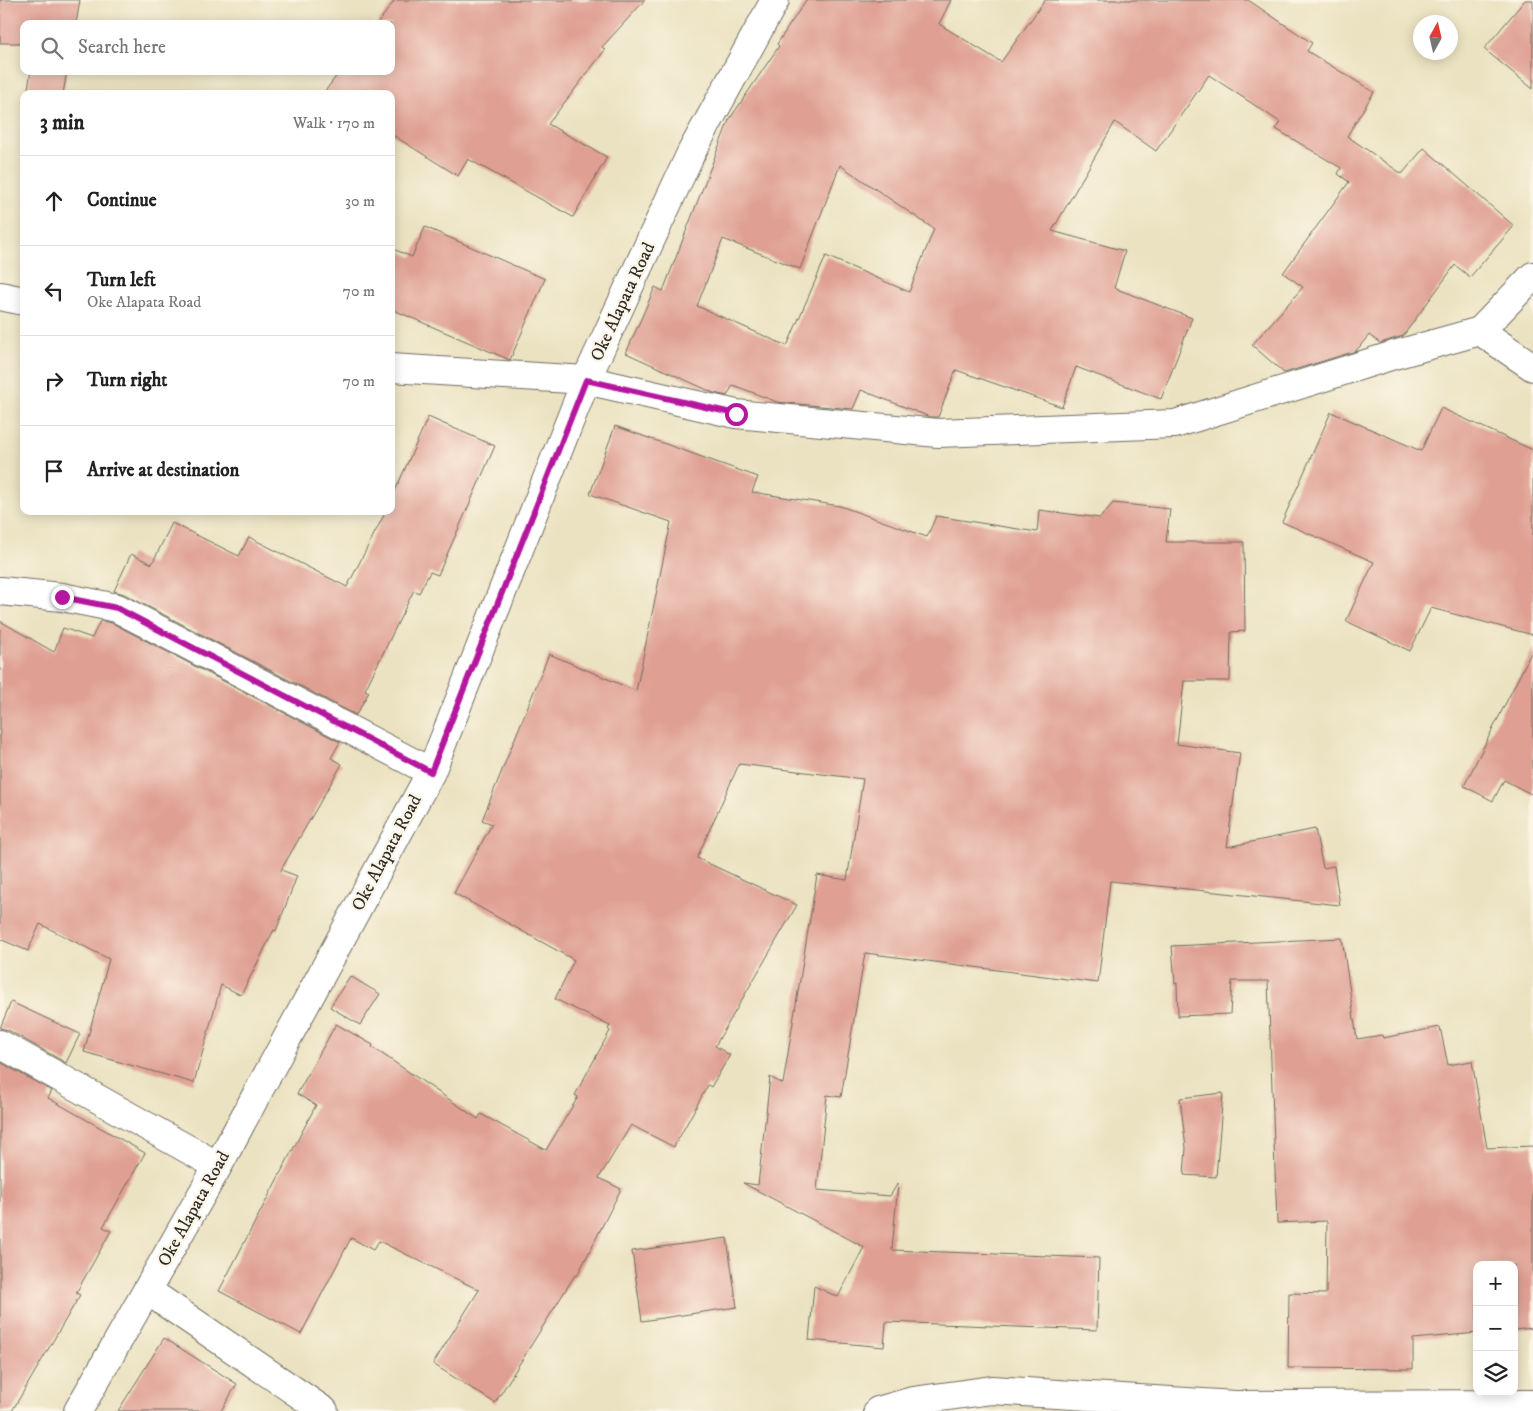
<!DOCTYPE html>
<html lang="en">
<head>
<meta charset="utf-8">
<style>
	:root { --surface:#fff; --page:#f6f6f6; --text:#222; --muted:#767676; --line:#e0e0e0 }
	body { margin:0; font-family:"IM FELL DW Pica",serif; background:var(--page); color:var(--text) }
	.controls { position:absolute; right:15px; bottom:15px; display:grid; overflow:hidden; border-radius:10px; box-shadow:0 2px 12px #0003 }
	.controls button { width:45px; height:45px; display:grid; place-items:center; padding:0; border:0; border-bottom:1px solid var(--line); background:var(--surface); color:var(--text); font:25px sans-serif }
	.compass { position:absolute; left:1413px; top:15px; width:45px; height:45px; border-radius:50%; background:var(--surface); box-shadow:0 2px 12px #0003; rotate:8deg }
	.stop { position:absolute; width:15px; height:15px; margin:-11px; border:4px solid #b5179e; border-radius:50%; background:#fff }
	.stop.end { background:#b5179e; border-color:#fff; box-shadow:0 1px 5px #0008 }
	.list { margin:0; padding:0; list-style:none }
	h2 { display:flex; justify-content:space-between; align-items:center; height:65px; margin:0; padding:0 20px; font-size:21px }
	h2 small { font-size:16px; font-weight:400; color:var(--muted) }
	.list li { display:grid; grid-template-columns:32px 1fr auto; gap:15px; align-items:center; box-sizing:border-box; height:90px; padding:0 20px; border-top:1px solid var(--line) }
	.list b { display:block; font-size:19px; white-space:nowrap }
	.list p { margin:0; font-size:16px; white-space:nowrap; color:var(--muted) }
	.list em { font-size:16px; font-style:normal; color:var(--muted) }
	.icon { flex:none; width:28px; height:28px; fill:none; stroke:currentColor; stroke-width:2; stroke-linecap:round; stroke-linejoin:round }
	.map { position:relative; flex:none; width:1533px; height:1411px; overflow:hidden }
	.search { position:absolute; background:var(--surface); box-shadow:0 2px 12px #0003; left:20px; top:20px; width:375px; height:55px; display:flex; align-items:center; gap:12px; box-sizing:border-box; padding:0 18px; border-radius:10px; color:var(--muted); font-size:19px }
	.panel { position:absolute; background:var(--surface); box-shadow:0 2px 12px #0003; left:20px; top:90px; width:375px; height:425px; border-radius:10px }
	.map>svg:first-child { display:block }
	.building { fill:#df9f93; fill-rule:evenodd }
	.lines { fill:none; stroke-linecap:round; stroke-linejoin:round }
	.minor-casing { stroke:#6e6b60; stroke-width:30 }
	.minor { stroke:#fff; stroke-width:28 }
	.route { stroke:#b5179e; stroke-width:6 }
	.labels { text-anchor:middle; dominant-baseline:central; stroke-width:4.5; stroke-linejoin:round; paint-order:stroke }
	.street-label { font-size:18px; fill:#2b2b2b; stroke:#fcf5e5 }
</style>
</head>
<body>
<div class="map">
<svg width="1533" height="1411" viewBox="0 0 1533 1411">
	<rect width="100%" height="100%" fill="#fcf5e5"/>
	<filter id="ink" filterUnits="userSpaceOnUse"><feTurbulence type="fractalNoise" baseFrequency=".02" numOctaves="2"/><feDisplacementMap in="SourceGraphic" scale="10" xChannelSelector="R" yChannelSelector="G"/><feConvolveMatrix kernelMatrix="1 2 1 2 8 2 1 2 1" color-interpolation-filters="sRGB"/></filter>
	<filter id="wash" filterUnits="userSpaceOnUse"><feTurbulence type="fractalNoise" baseFrequency=".0096" numOctaves="4" result="noise"/><feDisplacementMap in="SourceGraphic" scale="20" xChannelSelector="R" yChannelSelector="G"/><feGaussianBlur stdDeviation="1.12" result="paint"/><feColorMatrix in="noise" values="0 0 0 0 0 0 0 0 0 0 0 0 0 0 0 0 0 1.4 0 .05"/><feComposite in="paint" operator="in"/></filter>
	<g filter="url(#wash)">
		<rect width="100%" height="100%" fill="#ebe2c1"/>
		<g id="blocks">
			<path class="building" d="M 0,0 L 80,0 L 76,24 L 24,24 L 24,43 L 0,43 Z
				M 395,0 L 645,0 L 602,47 L 605,50 L 548,124 L 607,157 L 573,217 L 468,159 L 458,176 L 391,134 L 391,94 L 323,94 L 340,71 L 391,71 L 391,24 L 377,24 Z
				M 806,0 L 951,0 L 939,24 L 1001,62 L 1045,0 L 1248,0 L 1312,43 L 1307,51 L 1374,92 L 1347,136 L 1402,174 L 1424,148 L 1514,226 L 1470,277 L 1455,265 L 1403,336 L 1380,343 L 1369,335 L 1356,351 L 1284,373 L 1252,345 L 1303,287 L 1283,273 L 1349,182 L 1338,174 L 1341,168 L 1276,129 L 1280,122 L 1209,75 L 1156,151 L 1115,122 L 1052,231 L 1125,251 L 1114,288 L 1192,318 L 1161,399 L 1076,367 L 1062,407 L 956,370 L 938,417 L 930,417 L 861,390 L 853,409 L 777,402 L 733,385 L 727,396 L 714,393 L 626,353 L 655,287 L 663,291 L 729,120 L 779,46 L 777,44 ZM 840,165 L 934,229 L 909,292 L 826,256 L 787,346 L 697,306 L 723,239 L 800,269 Z
				M 1525,0 L 1533,0 L 1533,89 L 1484,49 Z
				M 31,71 L 67,71 L 63,94 L 27,94 Z
				M 425,227 L 545,279 L 510,360 L 391,309 L 391,248 L 412,257 Z
				M 1441,408 L 1533,450 L 1533,635 L 1431,608 L 1410,651 L 1346,621 L 1374,562 L 1282,522 L 1331,412 L 1421,451 Z
				M 428,417 L 495,446 L 438,575 L 430,572 L 419,593 L 414,590 L 365,690 L 369,692 L 356,715 L 124,594 L 114,591 L 131,554 L 152,564 L 172,523 L 239,556 L 249,537 L 347,587 L 386,511 L 391,511 L 391,500 Z
				M 615,426 L 758,477 L 752,492 L 840,506 L 927,537 L 936,516 L 1037,532 L 1039,510 L 1100,518 L 1113,503 L 1170,509 L 1166,542 L 1244,542 L 1245,631 L 1231,632 L 1230,681 L 1184,681 L 1177,744 L 1240,753 L 1227,847 L 1315,829 L 1323,868 L 1334,866 L 1340,905 L 1110,881 L 1098,983 L 865,953 L 841,1097 L 827,1095 L 817,1190 L 890,1196 L 898,1183 L 892,1250 L 1099,1258 L 1097,1330 L 886,1322 L 884,1347 L 809,1340 L 814,1286 L 838,1297 L 864,1247 L 743,1183 L 758,1185 L 770,1077 L 783,1084 L 817,875 L 847,880 L 863,779 L 739,764 L 697,858 L 797,905 L 715,1046 L 730,1055 L 711,1087 L 708,1085 L 674,1147 L 631,1125 L 599,1178 L 621,1189 L 577,1276 L 575,1275 L 495,1403 L 433,1364 L 479,1290 L 379,1241 L 373,1250 L 351,1238 L 301,1334 L 219,1291 L 316,1105 L 297,1094 L 336,1024 L 373,1045 L 372,1047 L 478,1119 L 481,1114 L 546,1150 L 578,1097 L 575,1095 L 610,1031 L 608,1029 L 610,1026 L 555,999 L 574,960 L 454,893 L 492,824 L 482,820 L 549,654 L 636,691 L 671,522 L 590,494 Z
				M 0,621 L 54,652 L 63,628 L 92,638 L 100,621 L 112,623 L 340,742 L 331,758 L 342,764 L 281,870 L 297,876 L 276,931 L 274,930 L 241,995 L 221,985 L 194,1083 L 84,1052 L 109,959 L 40,924 L 28,951 L 0,939 Z
				M 1533,649 L 1533,795 L 1504,780 L 1493,801 L 1464,786 Z
				M 1342,938 L 1357,1039 L 1382,1035 L 1383,1038 L 1440,1027 L 1448,1065 L 1472,1061 L 1487,1148 L 1533,1146 L 1533,1328 L 1514,1330 L 1514,1265 L 1477,1265 L 1477,1333 L 1413,1339 L 1413,1369 L 1288,1368 L 1289,1293 L 1326,1294 L 1327,1221 L 1277,1223 L 1268,981 L 1232,981 L 1230,1014 L 1178,1016 L 1177,983 L 1175,984 L 1172,946 Z
				M 350,976 L 380,994 L 360,1025 L 330,1007 Z
				M 11,1002 L 80,1034 L 66,1063 L 8,1030 L 0,1028 Z
				M 0,1062 L 52,1091 L 48,1098 L 145,1153 L 103,1227 L 111,1231 L 76,1293 L 80,1295 L 12,1411 L 0,1411 Z
				M 1223,1093 L 1216,1177 L 1184,1175 L 1186,1148 L 1180,1098 Z
				M 727,1238 L 737,1307 L 642,1321 L 632,1251 Z
				M 164,1338 L 237,1384 L 221,1411 L 118,1411 Z"/>
		</g>
	</g>
	<g filter="url(#ink)">
		<use href="#blocks" fill-opacity="0" stroke="#6e6b60" stroke-width="1"/>
		<g class="lines">
			<defs>
				<path id="minor" d="M 0,296 L 24,301
					M 1480,331 L 1533,367
					M 391,368 L 586,380 L 736,414 L 938,433 L 1175,424 L 1394,355 L 1480,331 L 1533,276
					M 0,591 L 62,597 L 117,608 L 431,772
					M 0,1044 L 218,1166
					M 148,1291 L 324,1411
					M 78,1411 L 218,1166 L 431,772 L 586,380 L 691,153 L 775,0
					M 878,1411 L 913,1401 L 992,1390 L 1235,1405 L 1533,1404"/>
			</defs>
			<use href="#minor" class="minor-casing"/>
			<use href="#minor" class="minor"/>
		</g>
	</g>
	<g class="lines" filter="url(#ink)">
		<path class="route" d="M 62,597 L 117,608 L 431,772 L 586,380 L 736,414"/>
	</g>
	<g class="labels">
		<g class="street-label">
			<text transform="translate(623 302) rotate(-65)">Oke Alapata Road</text>
			<text transform="translate(387 853) rotate(-62)">Oke Alapata Road</text>
			<text transform="translate(194 1209) rotate(-61)">Oke Alapata Road</text>
		</g>
	</g>
</svg>
<div class="controls">
<button>+</button>
<button>−</button>
<button><svg class="icon" aria-label="layers" viewBox="0 0 24 24"><path d="M12 4l9 5-9 5-9-5zM3 14l9 5 9-5"/></svg></button>
</div>
<svg class="compass" viewBox="-18 -18 36 36"><path d="M0-13l5 13h-10z" fill="#e53935"/><path d="M0 13l5-13h-10z" fill="#767676"/></svg>
<div class="stop" style="left:736px;top:414px"></div>
<div class="stop end" style="left:62px;top:597px"></div>
<div class="search"><svg class="icon" aria-label="search" viewBox="0 0 24 24"><circle cx="10" cy="10" r="6"/><path d="M15 15l6 6"/></svg>Search here</div>
<section class="panel">
<h2>3 min<small>Walk · 170 m</small></h2>
<ul class="list">
<li><svg class="icon" aria-label="ahead" viewBox="0 0 24 24"><path d="M12 20V5M6 11l6-6 6 6"/></svg><div><b>Continue</b></div><em>30 m</em></li>
<li><svg class="icon" aria-label="left" viewBox="0 0 24 24"><path d="M17 20v-9H6M10 6l-5 5 5 5"/></svg><div><b>Turn left</b><p>Oke Alapata Road</p></div><em>70 m</em></li>
<li><svg class="icon" aria-label="right" viewBox="0 0 24 24"><path d="M7 20v-9h11M14 6l5 5-5 5"/></svg><div><b>Turn right</b></div><em>70 m</em></li>
<li><svg class="icon" aria-label="arrive" viewBox="0 0 24 24"><path d="M6 21V4h12l-3 4 3 4H6"/></svg><div><b>Arrive at destination</b></div></li>
</ul>
</section>
</div>
</body>
</html>
